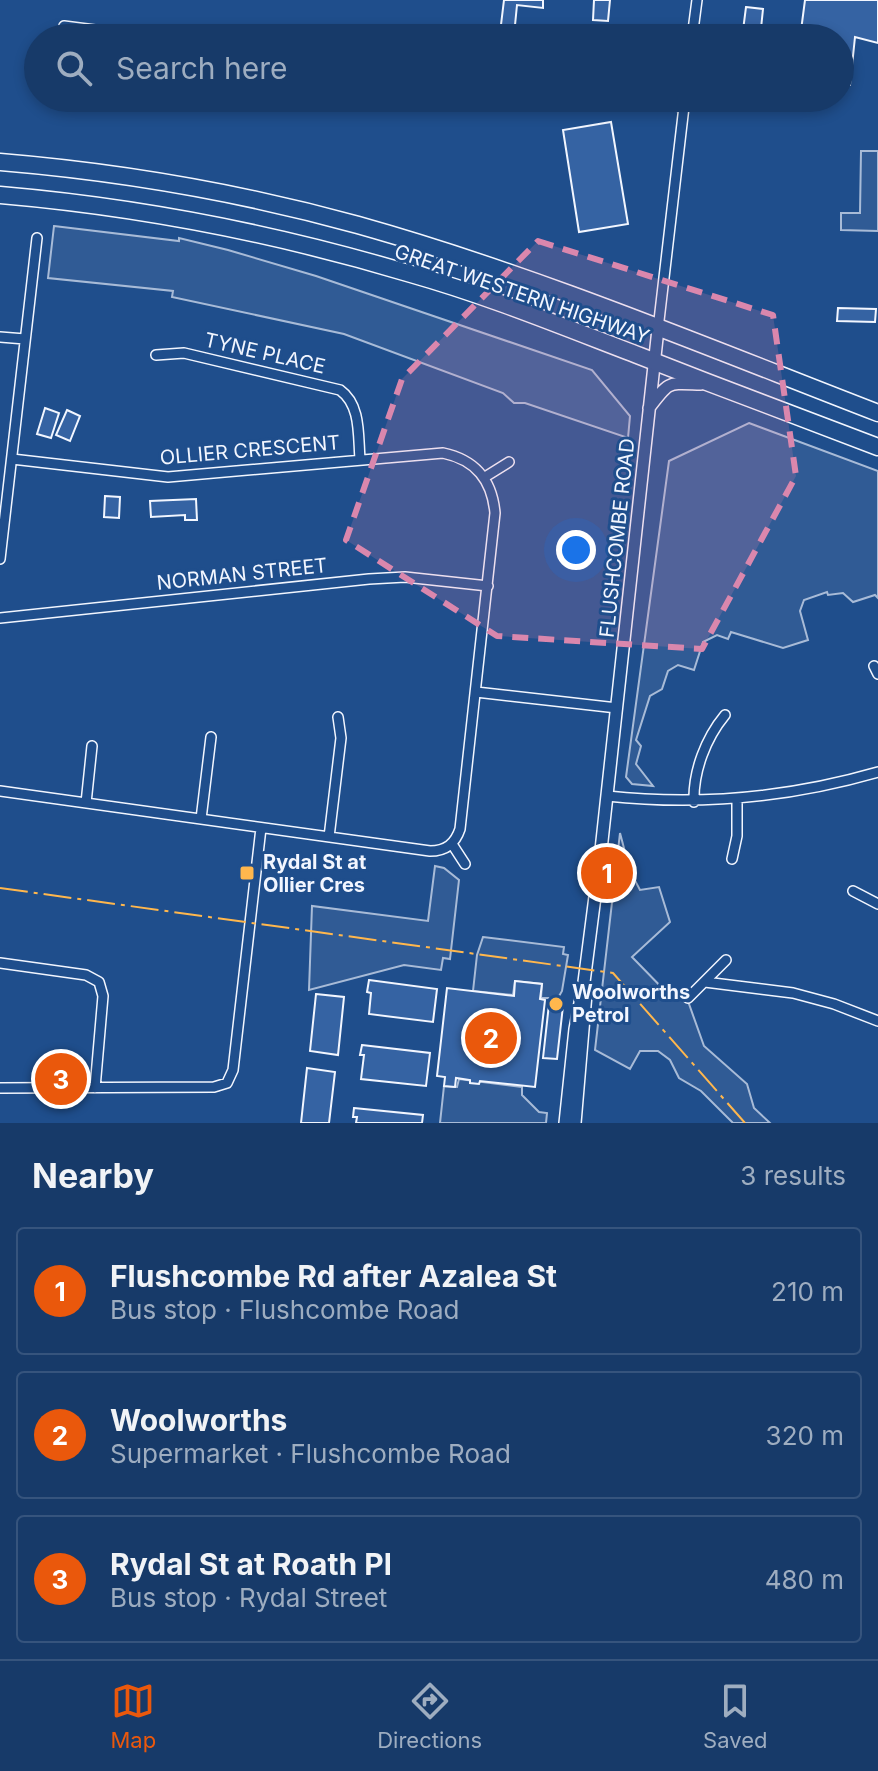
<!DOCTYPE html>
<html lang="en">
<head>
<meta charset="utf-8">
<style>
	:root { --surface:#173a69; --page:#20416f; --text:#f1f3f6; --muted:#9eadc0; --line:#36547d; --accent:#ea580c }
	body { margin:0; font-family:Inter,sans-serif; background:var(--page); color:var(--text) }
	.you { position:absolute; left:576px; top:550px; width:28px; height:28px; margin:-20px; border:6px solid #fff; border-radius:50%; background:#1a73e8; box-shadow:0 0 0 12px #1a73e833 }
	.badge { display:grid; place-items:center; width:52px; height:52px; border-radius:50%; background:var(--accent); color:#fff; font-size:26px; font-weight:700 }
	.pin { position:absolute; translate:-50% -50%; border:4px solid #fff; box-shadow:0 2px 8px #0006 }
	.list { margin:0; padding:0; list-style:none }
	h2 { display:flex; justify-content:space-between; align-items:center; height:104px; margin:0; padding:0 32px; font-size:34px }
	h2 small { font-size:26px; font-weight:400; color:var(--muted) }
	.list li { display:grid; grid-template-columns:52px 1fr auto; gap:24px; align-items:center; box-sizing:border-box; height:128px; margin:0 16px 16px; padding:0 16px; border:2px solid var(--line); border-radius:8px }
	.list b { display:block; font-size:30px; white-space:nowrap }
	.list p { margin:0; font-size:26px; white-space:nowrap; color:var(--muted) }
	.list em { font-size:26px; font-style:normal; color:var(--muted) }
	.icon { flex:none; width:44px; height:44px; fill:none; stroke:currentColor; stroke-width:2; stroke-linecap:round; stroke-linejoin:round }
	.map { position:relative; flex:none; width:878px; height:1123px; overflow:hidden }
	.search { position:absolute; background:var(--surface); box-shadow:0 4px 12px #0003; left:24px; right:24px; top:24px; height:88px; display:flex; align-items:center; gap:20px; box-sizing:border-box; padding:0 28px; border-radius:44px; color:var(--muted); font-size:30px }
	.sheet { height:536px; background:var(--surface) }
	nav { display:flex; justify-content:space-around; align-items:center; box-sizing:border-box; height:112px; border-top:2px solid var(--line); background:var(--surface); font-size:22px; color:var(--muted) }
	nav a { display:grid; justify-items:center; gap:4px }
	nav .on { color:var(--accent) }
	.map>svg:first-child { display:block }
	.built { fill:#305b95; stroke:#a8bbd7; stroke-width:2 }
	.building { fill:#3563a3; stroke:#f2f6ff; stroke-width:2 }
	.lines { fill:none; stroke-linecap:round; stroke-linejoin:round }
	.minor-casing { stroke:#f2f6ff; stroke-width:12 }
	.tertiary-casing { stroke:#f2f6ff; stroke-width:14 }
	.trunk-casing { stroke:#f2f6ff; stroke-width:19 }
	.minor { stroke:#1f4e8c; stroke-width:9 }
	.tertiary { stroke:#1f4e8c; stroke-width:11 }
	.trunk { stroke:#1f4e8c; stroke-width:16 }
	.power { stroke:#ffb74d; stroke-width:2; stroke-dasharray:28 6 4 6; stroke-linecap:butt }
	.marked { fill:#da87ad; fill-opacity:0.2; stroke:#da87ad; stroke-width:6; stroke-dasharray:16 10; stroke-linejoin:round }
	.poi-dot { fill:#ffb74d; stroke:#1f4e8c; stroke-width:3 }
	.labels { text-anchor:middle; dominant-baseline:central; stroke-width:6; stroke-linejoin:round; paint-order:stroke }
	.street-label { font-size:20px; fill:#f2f6ff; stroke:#1f4e8c }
	.poi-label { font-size:20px; font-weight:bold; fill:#f2f6ff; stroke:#1f4e8c; text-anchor:start }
</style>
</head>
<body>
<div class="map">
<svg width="878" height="1123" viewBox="0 0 878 1123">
	<rect width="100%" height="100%" fill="#1f4e8c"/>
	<path class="built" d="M 861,151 L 878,151 L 878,231 L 841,230 L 841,213 L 860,213 Z
		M 54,226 L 179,241 L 179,238 L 228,250 L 316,276 L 592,370 L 630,416 L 628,438 L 525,403 L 514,403 L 503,393 L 344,334 L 172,297 L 173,291 L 48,278 Z
		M 749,423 L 878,471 L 878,598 L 875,595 L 853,602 L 843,593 L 828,595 L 827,592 L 804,600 L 800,611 L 808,640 L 783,648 L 731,632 L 728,639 L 717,635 L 703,642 L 694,670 L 678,665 L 668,671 L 662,689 L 650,696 L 636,740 L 641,746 L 636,764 L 653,786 L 632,784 L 626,777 L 669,461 Z
		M 620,833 L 630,871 L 640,890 L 659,887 L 670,922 L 632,957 L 672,998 L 681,994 L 689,1004 L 704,1046 L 747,1084 L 754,1108 L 770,1123 L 733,1123 L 701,1091 L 679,1078 L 670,1060 L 658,1051 L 640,1051 L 630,1069 L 595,1050 Z
		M 435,866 L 444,868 L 459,880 L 450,959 L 443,958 L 441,970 L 404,965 L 309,990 L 312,906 L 428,921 Z
		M 483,937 L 564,947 L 563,954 L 568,955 L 562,991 L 558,998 L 541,998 L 542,984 L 515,981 L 513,995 L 473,991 L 477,955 Z
		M 459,1079 L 522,1087 L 522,1095 L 539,1112 L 547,1113 L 546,1123 L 440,1123 L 444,1086 L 457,1087 Z"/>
	<path class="building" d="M 504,0 L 543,0 L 543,8 L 517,5 L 514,35 L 500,33 Z
		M 594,0 L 610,0 L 608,21 L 593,20 Z
		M 805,0 L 878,0 L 878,43 L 855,37 L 850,85 L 840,84 L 840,38 L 800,38 Z
		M 746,7 L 763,9 L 760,38 L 742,38 Z
		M 544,26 L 560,28 L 559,35 L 573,38 L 542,38 Z
		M 611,122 L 628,224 L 579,232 L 563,130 Z
		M 838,308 L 876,309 L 875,322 L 837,321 Z
		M 45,408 L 59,413 L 51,438 L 37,434 Z
		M 67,410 L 80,416 L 70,441 L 56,435 Z
		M 105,496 L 120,497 L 119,518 L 104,517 Z
		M 196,499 L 197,520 L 185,520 L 185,515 L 151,517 L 150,501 Z
		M 369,980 L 437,989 L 433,1022 L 369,1014 L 371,993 L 367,992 Z
		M 515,981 L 542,984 L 540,999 L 545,1000 L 535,1087 L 480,1081 L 479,1084 L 470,1083 L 470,1080 L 456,1078 L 455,1087 L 444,1086 L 445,1077 L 437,1076 L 447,988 L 514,996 Z
		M 316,994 L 344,997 L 338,1055 L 310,1051 Z
		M 549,1004 L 563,1006 L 557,1059 L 543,1058 Z
		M 362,1045 L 430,1053 L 426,1086 L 361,1079 L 364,1055 L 360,1055 Z
		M 307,1068 L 335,1072 L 329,1123 L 301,1123 Z
		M 354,1108 L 423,1115 L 422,1123 L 356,1123 L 357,1117 L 353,1117 Z"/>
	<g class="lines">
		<defs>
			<path id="minor" d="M 64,26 L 157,38
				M 692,38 L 697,0
				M 618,98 L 684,107
				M 658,329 L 685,98
				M 0,337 L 25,339
				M 156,355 L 184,353 L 340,390 C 361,405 358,435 360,459
				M 485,477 L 509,462
				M 0,559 L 37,238
				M 0,618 L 369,579 L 405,577 L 488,586
				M 874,666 L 878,674
				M 476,692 L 617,708
				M 0,791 L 430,851 C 446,851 455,844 460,829 L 495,513 C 492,480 476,460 443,453 L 168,477 L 12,459
				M 607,796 C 699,806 788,798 878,772
				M 694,802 C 693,771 706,738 725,715
				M 86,803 L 92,746
				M 201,819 L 211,737
				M 329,837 L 341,738 L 338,717
				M 452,844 L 465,864
				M 732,859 L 737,836 L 737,800
				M 853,891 L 878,904
				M 0,963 L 86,975 L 99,982 L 103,996 L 95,1088
				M 705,982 L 793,993 L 834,1004 L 878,1021
				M 688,998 L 726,960
				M 0,1088 L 214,1087 L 227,1083 L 233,1070 L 261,828"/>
			<path id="tertiary" d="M 649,408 C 670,380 668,383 701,384
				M 565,1123 L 575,1029 L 584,982 L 601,850 L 658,329
				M 575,1123 L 586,994"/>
			<path id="trunk" d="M 0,162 C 120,172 242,193 358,225 C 536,275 707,347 878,413
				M 0,195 C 139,207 278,234 411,274 C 489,296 564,327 640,356 C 719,387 798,417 878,447"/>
		</defs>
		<use href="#minor" class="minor-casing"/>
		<use href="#tertiary" class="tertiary-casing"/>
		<use href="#trunk" class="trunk-casing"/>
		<use href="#minor" class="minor"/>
		<use href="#tertiary" class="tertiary"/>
		<use href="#trunk" class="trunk"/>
		<path class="power" d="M 0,888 L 613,973 L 745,1123"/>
	</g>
	<path class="marked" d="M 538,241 L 773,315 L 796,476 L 702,649 L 497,636 L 346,540 L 402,379 Z"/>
	<g class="poi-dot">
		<rect x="239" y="865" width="16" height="16" rx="4"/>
		<circle cx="556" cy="1004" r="8"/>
	</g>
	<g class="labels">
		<g class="street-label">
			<text transform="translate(522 294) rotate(19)">GREAT WESTERN HIGHWAY</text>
			<text transform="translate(265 353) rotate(13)">TYNE PLACE</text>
			<text transform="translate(250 450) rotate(-5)">OLLIER CRESCENT</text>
			<text transform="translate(617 538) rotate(-84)">FLUSHCOMBE ROAD</text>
			<text transform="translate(242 574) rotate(-6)">NORMAN STREET</text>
		</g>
		<g class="poi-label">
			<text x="263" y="862">Rydal St at<tspan x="263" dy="23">Ollier Cres</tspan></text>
			<text x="572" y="992">Woolworths<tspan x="572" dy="23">Petrol</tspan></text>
		</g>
	</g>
</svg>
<div class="you"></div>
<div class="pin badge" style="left:607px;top:873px">1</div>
<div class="pin badge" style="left:491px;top:1038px">2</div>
<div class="pin badge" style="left:61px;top:1079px">3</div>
<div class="search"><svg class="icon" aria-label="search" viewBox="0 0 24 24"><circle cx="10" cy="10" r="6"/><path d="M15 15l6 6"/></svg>Search here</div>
</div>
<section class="sheet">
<h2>Nearby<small>3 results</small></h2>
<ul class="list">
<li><span class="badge">1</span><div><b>Flushcombe Rd after Azalea St</b><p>Bus stop · Flushcombe Road</p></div><em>210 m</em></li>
<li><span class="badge">2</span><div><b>Woolworths</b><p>Supermarket · Flushcombe Road</p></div><em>320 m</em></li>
<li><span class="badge">3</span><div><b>Rydal St at Roath Pl</b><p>Bus stop · Rydal Street</p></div><em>480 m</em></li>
</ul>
</section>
<nav>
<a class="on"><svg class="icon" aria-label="map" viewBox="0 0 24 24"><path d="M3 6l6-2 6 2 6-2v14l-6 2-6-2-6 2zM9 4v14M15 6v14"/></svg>Map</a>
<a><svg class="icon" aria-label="directions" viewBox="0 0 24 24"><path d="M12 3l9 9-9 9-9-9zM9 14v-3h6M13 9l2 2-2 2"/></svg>Directions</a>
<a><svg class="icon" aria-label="saved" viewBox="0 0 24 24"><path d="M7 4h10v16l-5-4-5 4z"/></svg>Saved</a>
</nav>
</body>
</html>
